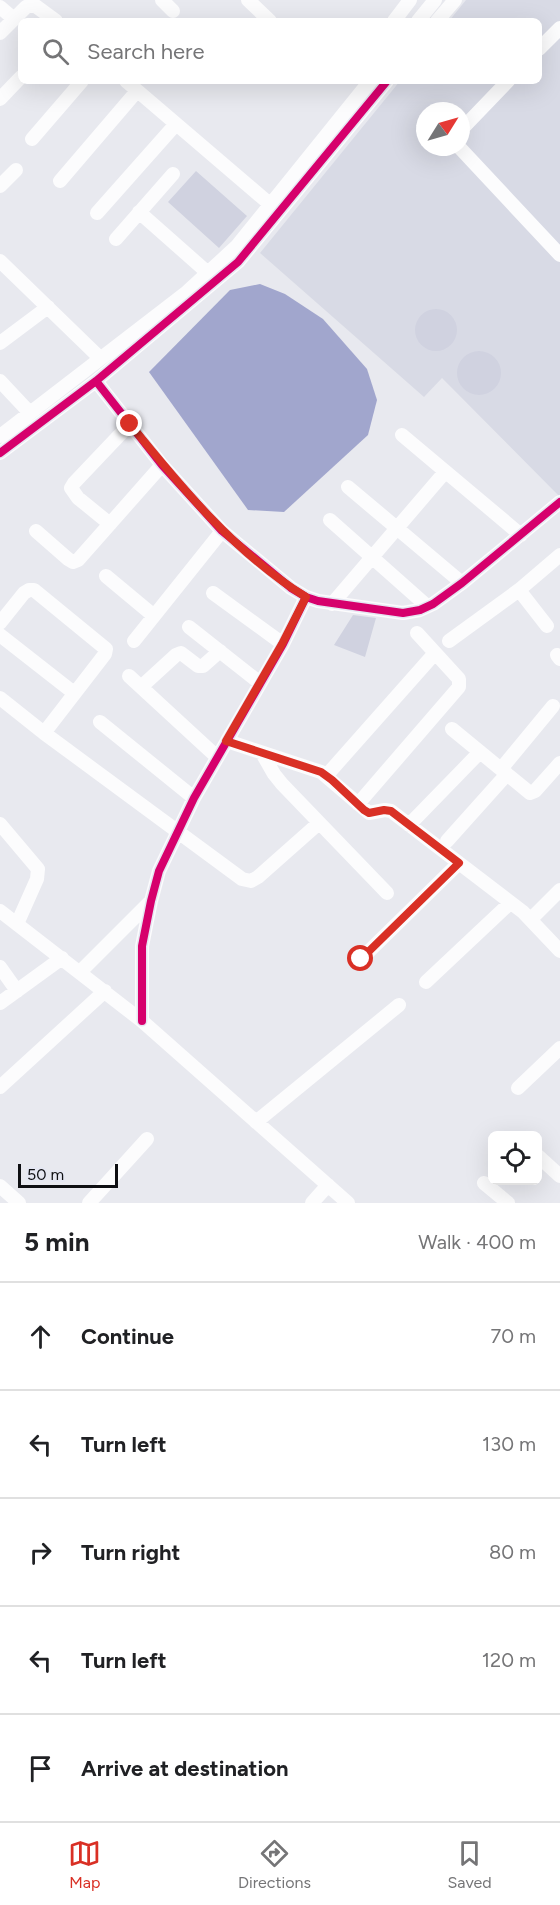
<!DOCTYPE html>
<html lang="en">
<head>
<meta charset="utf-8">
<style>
	:root { --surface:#fff; --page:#f6f6f6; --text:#202124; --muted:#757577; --line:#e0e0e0; --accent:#d93025 }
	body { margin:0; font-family:Figtree,sans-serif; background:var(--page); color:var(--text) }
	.controls { position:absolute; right:18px; bottom:18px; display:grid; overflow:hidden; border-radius:9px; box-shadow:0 6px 24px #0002 }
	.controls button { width:54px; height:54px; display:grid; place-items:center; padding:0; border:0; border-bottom:2px solid var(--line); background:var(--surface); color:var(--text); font:30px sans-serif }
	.compass { position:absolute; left:416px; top:102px; width:54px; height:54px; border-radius:50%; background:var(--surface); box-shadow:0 6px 24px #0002; rotate:53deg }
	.scale { position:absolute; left:18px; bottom:15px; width:100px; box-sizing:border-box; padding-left:6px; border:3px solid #0e0f12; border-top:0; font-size:16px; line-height:21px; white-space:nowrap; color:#0e0f12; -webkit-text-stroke:4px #e5e7f2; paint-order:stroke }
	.stop { position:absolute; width:18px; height:18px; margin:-14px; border:4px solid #d93025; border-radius:50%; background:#fff }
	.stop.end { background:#d93025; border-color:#fff; box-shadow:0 2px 6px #0008 }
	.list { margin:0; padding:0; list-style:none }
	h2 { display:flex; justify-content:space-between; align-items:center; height:78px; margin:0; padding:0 24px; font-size:26px }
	h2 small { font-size:20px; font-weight:400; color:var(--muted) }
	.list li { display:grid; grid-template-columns:39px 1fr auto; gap:18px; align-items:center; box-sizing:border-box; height:108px; padding:0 24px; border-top:2px solid var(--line) }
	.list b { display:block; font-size:22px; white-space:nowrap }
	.list em { font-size:20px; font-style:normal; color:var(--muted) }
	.icon { flex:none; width:33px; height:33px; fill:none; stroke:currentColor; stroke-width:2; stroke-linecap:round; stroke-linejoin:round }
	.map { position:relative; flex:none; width:560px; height:1203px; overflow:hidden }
	.search { position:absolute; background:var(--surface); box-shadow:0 6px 24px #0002; left:18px; right:18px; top:18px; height:66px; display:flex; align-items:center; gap:15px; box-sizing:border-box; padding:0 21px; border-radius:9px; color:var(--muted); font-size:22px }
	.sheet { height:618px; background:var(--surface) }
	nav { display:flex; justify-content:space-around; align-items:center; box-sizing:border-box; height:84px; border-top:2px solid var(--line); background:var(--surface); font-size:16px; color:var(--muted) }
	nav a { display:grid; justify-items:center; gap:3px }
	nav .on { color:var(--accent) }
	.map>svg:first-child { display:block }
	.built { fill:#d8dae5; fill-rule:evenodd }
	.water { fill:#a1a6cd }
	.building { fill:#d0d2e0 }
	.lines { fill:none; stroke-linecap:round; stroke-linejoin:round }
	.minor { stroke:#fcfcfd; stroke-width:14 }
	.cycleway-casing { stroke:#e5e7f2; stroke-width:11 }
	.cycleway { stroke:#d6006c; stroke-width:8 }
	.route { stroke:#d93025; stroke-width:8 }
</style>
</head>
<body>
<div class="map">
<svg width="560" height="1203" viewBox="0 0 560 1203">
	<rect width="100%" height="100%" fill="#e8e9ef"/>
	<path class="built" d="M 466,0 L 560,0 L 560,497 L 442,378 L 424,397 L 260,253 L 400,81 L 539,81 L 539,21 L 449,21 ZM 425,111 L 461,111 L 461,147 L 425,147 Z"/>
	<path class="water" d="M 260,284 L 285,294 L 323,319 L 367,369 L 377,400 L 368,435 L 284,512 L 248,510 L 149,372 L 230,290 Z"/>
	<path class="building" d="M 196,171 L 247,216 L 219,248 L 168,202 Z
		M415 330a21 21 0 1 1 42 0a21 21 0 1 1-42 0Z
		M457 373a22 22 0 1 1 44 0a22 22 0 1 1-44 0Z
		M 353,615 L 376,618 L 365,657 L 334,645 Z"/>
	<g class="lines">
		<path class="minor" d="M 162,0 L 173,11
			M 248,0 L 270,21
			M 0,7 L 14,19
			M 394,21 L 410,0
			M 418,21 L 435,0
			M 437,21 L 455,0
			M 0,33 L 26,7 L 33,4 L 56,21
			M 539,49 L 560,28
			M 126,81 L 271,205
			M 0,99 L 21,77
			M 461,130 L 508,81
			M 32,139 L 82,81
			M 459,147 L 560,255
			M 60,181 L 137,91
			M 0,186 L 16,170
			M 139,212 L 208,273
			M 97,213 L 176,124
			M 116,239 L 173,174
			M 0,261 L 100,358
			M 0,343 L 48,307
			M 0,381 L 30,413
			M 96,381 L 162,465 L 222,531 L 291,588 L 306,597 L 318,601 L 403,613 L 420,610 L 433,604 L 462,583 L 560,502
			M 402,435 L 521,535
			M 0,436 L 187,292 L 237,246 L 370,81
			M 0,453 L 96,381 L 238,262 L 387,81
			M 348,487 L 462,583
			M 330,520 L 427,606
			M 110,524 L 78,498 L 71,488 L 74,483 L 130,424
			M 36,531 L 68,559 L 73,562 L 78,560 L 162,465
			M 106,576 L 154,616
			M 519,590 L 547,626
			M 213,593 L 283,644
			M 332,604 L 445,472
			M 0,623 L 24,593 L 29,590 L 34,590 L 106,649 L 105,654 L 44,733
			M 189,627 L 260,683
			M 0,635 L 74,693
			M 134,641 L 222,531
			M 449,641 L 519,590 L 560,555
			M 557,655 L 560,659
			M 129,676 L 217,757
			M 141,687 L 176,655 L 181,653 L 198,666 L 203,666 L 220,651
			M 0,698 L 44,733 L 242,879 L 251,881 L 258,877 L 319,823
			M 100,722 L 194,798
			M 452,729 L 530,793 L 535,791 L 560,763
			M 227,741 L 321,772 L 369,813 L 385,810 L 391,811 L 523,912 L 560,951
			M 262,753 L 274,774 L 282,784 L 387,893
			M 501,769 L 553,706
			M 326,776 L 435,653
			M 358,804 L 459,687 L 459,679 L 417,633
			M 0,824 L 38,869 L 37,879 L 17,924
			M 409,825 L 480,752
			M 447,841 L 507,774
			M 0,911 L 142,1021 L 348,1203
			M 531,919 L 560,890
			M 361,959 L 459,863
			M 0,967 L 17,991
			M 80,972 L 151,901
			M 426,982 L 510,903
			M 0,1003 L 62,958
			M 142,1021 L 142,946 L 151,901 L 159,871 L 194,798 L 283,644 L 306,597
			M 0,1087 L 105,991
			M 518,1088 L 560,1048
			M 256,1122 L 399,1005
			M 538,1156 L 560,1176
			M 484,1183 L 508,1203
			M 0,1186 L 19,1203
			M 89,1203 L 147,1139
			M 312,1203 L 328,1185"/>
		<defs>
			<path id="cycleway" d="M 96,381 L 162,465 L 222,531 L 291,588 L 306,597 L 318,601 L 403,613 L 420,610 L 433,604 L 462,583 L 560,502
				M 0,453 L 96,381 L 238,262 L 387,81
				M 142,1021 L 142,946 L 151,901 L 159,871 L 194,798 L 283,644 L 306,597"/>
		</defs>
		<use href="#cycleway" class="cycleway-casing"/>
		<use href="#cycleway" class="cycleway"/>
	</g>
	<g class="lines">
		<path class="route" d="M 130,424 C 181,487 237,555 306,597 L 282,644 L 226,741 L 321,772 L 332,780 L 364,810 L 369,813 L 384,810 L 391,811 L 459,863 L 361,959"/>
	</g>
</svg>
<div class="controls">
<button><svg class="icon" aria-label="locate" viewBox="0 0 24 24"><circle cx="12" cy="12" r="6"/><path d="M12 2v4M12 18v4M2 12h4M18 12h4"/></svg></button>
</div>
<svg class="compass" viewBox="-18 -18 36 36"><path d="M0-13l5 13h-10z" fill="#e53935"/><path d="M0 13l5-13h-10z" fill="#757577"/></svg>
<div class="scale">50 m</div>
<div class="stop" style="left:361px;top:959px"></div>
<div class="stop end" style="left:130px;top:424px"></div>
<div class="search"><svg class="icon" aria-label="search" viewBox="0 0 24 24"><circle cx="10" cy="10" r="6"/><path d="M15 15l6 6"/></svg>Search here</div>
</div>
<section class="sheet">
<h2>5 min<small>Walk · 400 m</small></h2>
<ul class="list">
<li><svg class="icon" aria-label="ahead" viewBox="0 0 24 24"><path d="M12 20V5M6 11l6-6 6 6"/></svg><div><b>Continue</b></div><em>70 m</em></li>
<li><svg class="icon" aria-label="left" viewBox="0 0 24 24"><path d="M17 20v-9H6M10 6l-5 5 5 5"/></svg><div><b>Turn left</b></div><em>130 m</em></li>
<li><svg class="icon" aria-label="right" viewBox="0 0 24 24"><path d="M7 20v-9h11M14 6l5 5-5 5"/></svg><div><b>Turn right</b></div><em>80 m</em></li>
<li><svg class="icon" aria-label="left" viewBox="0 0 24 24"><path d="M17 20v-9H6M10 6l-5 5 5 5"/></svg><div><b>Turn left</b></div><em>120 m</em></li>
<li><svg class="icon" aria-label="arrive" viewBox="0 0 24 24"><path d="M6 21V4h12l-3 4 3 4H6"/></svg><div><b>Arrive at destination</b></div></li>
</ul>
</section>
<nav>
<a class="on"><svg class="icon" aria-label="map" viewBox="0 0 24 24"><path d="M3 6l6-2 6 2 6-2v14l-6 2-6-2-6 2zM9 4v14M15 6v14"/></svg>Map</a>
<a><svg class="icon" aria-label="directions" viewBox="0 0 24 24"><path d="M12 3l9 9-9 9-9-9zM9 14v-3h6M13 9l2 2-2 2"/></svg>Directions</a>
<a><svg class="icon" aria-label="saved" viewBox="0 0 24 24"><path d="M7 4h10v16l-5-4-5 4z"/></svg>Saved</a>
</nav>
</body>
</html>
